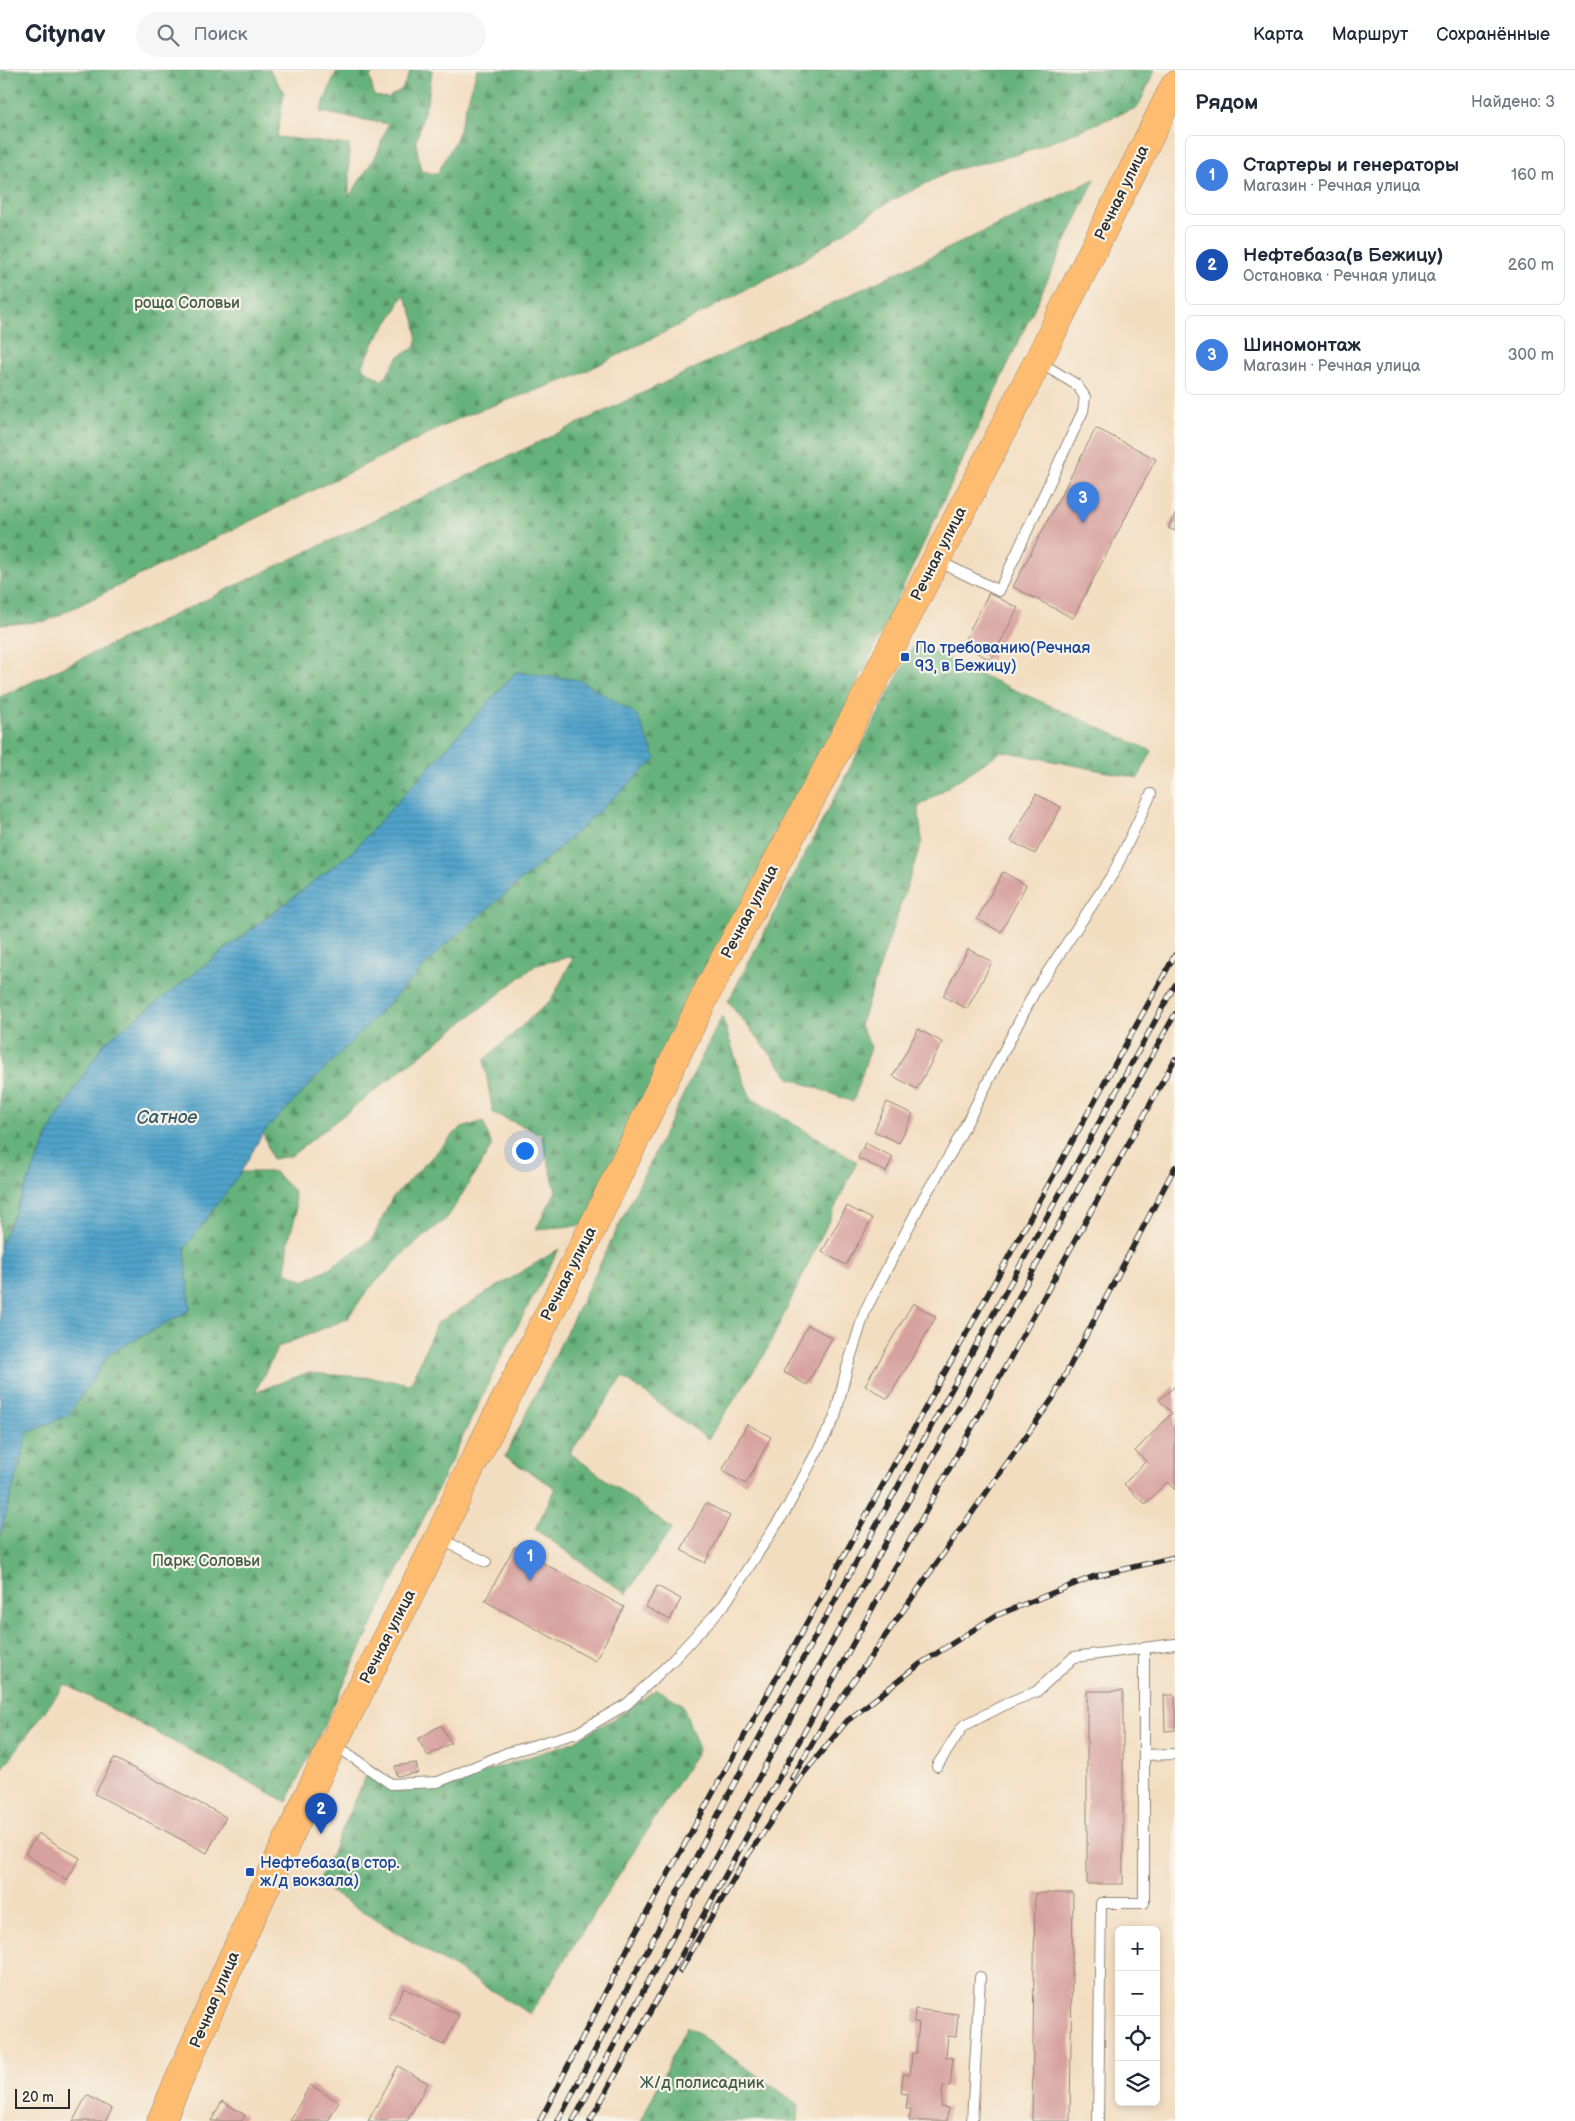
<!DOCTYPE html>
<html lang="ru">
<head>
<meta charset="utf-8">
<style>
	:root { --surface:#fff; --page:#f6f6f7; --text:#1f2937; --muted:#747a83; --line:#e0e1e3; --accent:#db2777 }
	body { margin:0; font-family:"Balsamiq Sans",sans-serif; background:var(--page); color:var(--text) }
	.controls { position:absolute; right:15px; bottom:15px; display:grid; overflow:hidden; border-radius:8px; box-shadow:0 2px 8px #0003 }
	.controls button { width:45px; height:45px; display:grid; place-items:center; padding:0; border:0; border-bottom:1px solid var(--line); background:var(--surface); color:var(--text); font:25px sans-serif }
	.scale { position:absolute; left:15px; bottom:12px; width:55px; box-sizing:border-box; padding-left:5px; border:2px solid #2b2b2b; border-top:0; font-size:14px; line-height:18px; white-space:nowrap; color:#2b2b2b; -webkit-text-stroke:4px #f7f3e8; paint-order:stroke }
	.you { position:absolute; left:524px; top:1080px; width:18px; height:18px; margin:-12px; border:4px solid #fff; border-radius:50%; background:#1a73e8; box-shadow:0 0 0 8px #1a73e833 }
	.badge { display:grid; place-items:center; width:32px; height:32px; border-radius:50%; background:var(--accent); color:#fff; font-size:16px; font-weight:700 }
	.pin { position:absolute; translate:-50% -41px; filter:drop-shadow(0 1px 2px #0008) }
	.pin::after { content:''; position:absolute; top:26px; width:18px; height:15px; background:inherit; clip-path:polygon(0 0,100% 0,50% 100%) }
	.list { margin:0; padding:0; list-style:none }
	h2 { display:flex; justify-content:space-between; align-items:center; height:65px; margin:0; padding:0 20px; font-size:21px }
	h2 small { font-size:16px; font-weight:400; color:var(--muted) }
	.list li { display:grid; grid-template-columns:32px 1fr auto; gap:15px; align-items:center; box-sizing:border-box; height:80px; margin:0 10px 10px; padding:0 10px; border:1px solid var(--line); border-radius:8px }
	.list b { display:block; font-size:19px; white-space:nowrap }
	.list p { margin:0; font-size:16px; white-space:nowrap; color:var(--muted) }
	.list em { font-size:16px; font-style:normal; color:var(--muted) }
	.icon { flex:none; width:28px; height:28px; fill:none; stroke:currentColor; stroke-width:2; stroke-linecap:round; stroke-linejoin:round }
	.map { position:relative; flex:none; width:1175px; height:2051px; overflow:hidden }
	header { display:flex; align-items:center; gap:30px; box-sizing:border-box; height:70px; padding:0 25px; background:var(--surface); border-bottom:1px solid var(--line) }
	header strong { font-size:24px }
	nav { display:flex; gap:28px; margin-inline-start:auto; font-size:18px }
	.search { width:350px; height:45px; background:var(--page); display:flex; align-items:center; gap:12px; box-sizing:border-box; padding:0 18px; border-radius:28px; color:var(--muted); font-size:19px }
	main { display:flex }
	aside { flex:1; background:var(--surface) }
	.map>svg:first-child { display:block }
	.forest { fill:url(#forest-firs); stroke:#486e53; fill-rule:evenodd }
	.water { fill:url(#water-rules); stroke:#3d677b }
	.building { fill:#d7a19f }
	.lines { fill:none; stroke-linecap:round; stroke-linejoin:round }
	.service-casing { stroke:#8f8476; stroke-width:12 }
	.primary-casing { stroke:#8f8476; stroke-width:29 }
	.service { stroke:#fff; stroke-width:10 }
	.primary { stroke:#fdbc70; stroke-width:28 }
	.rail-casing { stroke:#2b2b2b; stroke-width:5.5 }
	.rail { stroke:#f7f3e8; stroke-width:4; stroke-dasharray:11; stroke-linecap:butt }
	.transit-dot { fill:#1a4fb4; stroke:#f7f3e8; stroke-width:2 }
	.labels { text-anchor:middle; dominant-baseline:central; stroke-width:4.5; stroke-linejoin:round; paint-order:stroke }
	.street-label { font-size:16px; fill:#2b2b2b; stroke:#f7f3e8 }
	.park-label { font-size:16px; fill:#445c4a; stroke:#f7f3e8 }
	.transit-label { font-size:16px; fill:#164399; stroke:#f7f3e8; text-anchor:start }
	.water-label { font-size:18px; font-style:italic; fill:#395b6b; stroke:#f7f3e8 }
</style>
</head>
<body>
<header>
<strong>Citynav</strong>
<div class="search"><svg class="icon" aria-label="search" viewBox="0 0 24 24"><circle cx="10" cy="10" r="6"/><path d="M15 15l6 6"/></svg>Поиск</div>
<nav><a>Карта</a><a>Маршрут</a><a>Сохранённые</a></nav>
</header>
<main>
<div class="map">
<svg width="1175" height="2051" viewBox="0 0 1175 2051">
	<defs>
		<pattern id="forest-firs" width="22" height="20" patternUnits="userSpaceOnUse" patternTransform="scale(1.25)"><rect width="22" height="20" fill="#66b27b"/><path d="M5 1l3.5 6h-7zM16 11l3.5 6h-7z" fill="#549165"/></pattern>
		<pattern id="water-rules" width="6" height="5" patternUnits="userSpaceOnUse" patternTransform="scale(1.25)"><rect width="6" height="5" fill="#4fa3cb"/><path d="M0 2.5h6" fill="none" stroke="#4285a5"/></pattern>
	</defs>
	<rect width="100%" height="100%" fill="#f7f3e8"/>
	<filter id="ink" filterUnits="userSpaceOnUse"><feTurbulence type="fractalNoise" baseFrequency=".02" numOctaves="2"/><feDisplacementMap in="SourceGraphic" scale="10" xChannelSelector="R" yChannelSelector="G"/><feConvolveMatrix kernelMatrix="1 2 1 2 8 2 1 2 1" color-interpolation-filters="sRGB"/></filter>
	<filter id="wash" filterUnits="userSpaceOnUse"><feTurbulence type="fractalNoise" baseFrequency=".0096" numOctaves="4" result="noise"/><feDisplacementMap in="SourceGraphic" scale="20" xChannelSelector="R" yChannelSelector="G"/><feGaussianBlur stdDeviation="1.12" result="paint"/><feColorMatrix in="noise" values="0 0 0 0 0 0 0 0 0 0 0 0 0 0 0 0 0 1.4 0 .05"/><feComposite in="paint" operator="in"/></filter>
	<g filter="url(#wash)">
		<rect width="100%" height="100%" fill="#f3ddc0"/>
		<path class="forest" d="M 0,0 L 270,0 L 284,23 L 277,67 L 349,75 L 349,127 L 377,84 L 388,54 L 320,42 L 337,0 L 375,0 L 370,7 L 374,26 L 388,28 L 402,19 L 411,0 L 432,0 L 429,24 L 416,72 L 421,101 L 437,104 L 456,70 L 477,0 L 1155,0 L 1138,37 L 1023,83 L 953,100 L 887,133 L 806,188 L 681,254 L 574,307 L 466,345 L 47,551 L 0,555 ZM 403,225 C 413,240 418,258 416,277 L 399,286 L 382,311 L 362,298 L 373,274 L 394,243 Z
			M 1095,109 L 862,604 L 586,1155 L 536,1159 L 556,1121 L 541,1064 L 493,1043 L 484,990 L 552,929 L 574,886 L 536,895 L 291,1086 L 272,1089 L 263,1063 L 445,875 L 557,780 L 590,748 L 516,602 L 352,782 L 104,973 L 54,1052 L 0,1176 L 0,627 Z
			M 915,573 L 988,608 L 1152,681 L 1138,708 L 1002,681 L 918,737 L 922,771 L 860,956 L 871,977 L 853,1032 L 790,1008 L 728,932 Z
			M 722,946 L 740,1002 L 751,1028 L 857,1092 L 765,1284 L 708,1369 L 623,1307 L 570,1383 L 672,1459 L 626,1524 L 535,1459 L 556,1418 L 505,1387 Z
			M 483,1051 L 492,1076 L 448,1147 L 406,1181 L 368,1220 L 349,1246 L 349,1248 L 278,1277 L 255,1322 L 307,1303 L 375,1308 L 411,1314 L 436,1254 L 559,1179 L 502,1285 L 287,1732 L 65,1614 L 0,1702 L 0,1466 L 28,1363 L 69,1345 L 109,1284 L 190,1240 L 185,1178 L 241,1102 L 275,1102 L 294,1121 L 296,1144 L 289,1168 L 286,1202 L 304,1211 L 329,1198 L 372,1170 L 392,1128 L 459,1059 Z
			M 657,1619 L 682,1634 L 699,1679 L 530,1944 L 318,1814 L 367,1704 L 389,1717 L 441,1717 L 573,1672 L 623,1643 Z
			M 687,1956 L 799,2035 L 798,2051 L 641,2051 Z"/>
		<path class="water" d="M 516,602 L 580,610 L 637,645 L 656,689 L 557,780 L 445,875 L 263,1063 L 241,1102 L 185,1178 L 190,1240 L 109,1284 L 69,1345 L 28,1363 L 0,1466 L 0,1176 L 54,1052 L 104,973 L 352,782 Z"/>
		<g id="blocks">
			<path class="building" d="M 1096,358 L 1156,389 L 1073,548 L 1013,517 Z
				M 1175,444 L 1175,461 L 1168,458 Z
				M 989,523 L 1018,538 L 991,590 L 962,575 Z
				M 1036,724 L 1061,737 L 1035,784 L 1011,771 Z
				M 1003,802 L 1026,815 L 1001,862 L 977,849 Z
				M 968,879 L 992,892 L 967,939 L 943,926 Z
				M 918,959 L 942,972 L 917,1019 L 893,1006 Z
				M 887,1032 L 913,1044 L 899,1073 L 874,1061 Z
				M 865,1073 L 893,1087 L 886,1102 L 858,1088 Z
				M 847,1136 L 872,1149 L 846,1195 L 822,1182 Z
				M 913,1233 L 936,1247 L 888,1329 L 865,1315 Z
				M 808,1255 L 832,1268 L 807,1315 L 783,1302 Z
				M 1175,1316 L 1175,1420 L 1167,1412 L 1145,1434 L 1124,1414 L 1146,1391 L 1135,1381 L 1172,1343 L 1159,1330 Z
				M 747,1354 L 771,1367 L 746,1414 L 722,1401 Z
				M 706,1433 L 730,1446 L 705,1493 L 681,1480 Z
				M 514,1477 L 624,1537 L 595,1591 L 485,1531 Z
				M 657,1516 L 681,1529 L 670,1550 L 646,1537 Z
				M 1087,1621 L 1123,1621 L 1123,1814 L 1087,1814 Z
				M 1164,1625 L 1175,1625 L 1175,1660 L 1165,1661 Z
				M 441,1655 L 451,1673 L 428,1686 L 418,1669 Z
				M 114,1688 L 226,1747 L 207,1783 L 95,1724 Z
				M 416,1693 L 418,1703 L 397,1706 L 395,1696 Z
				M 38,1763 L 80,1788 L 67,1810 L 25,1784 Z
				M 1035,1823 L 1073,1823 L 1070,2051 L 1032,2051 Z
				M 404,1918 L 459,1945 L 444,1975 L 389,1948 Z
				M 915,1939 L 958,1944 L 956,1967 L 948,1966 L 946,1987 L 953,1988 L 950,2017 L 943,2016 L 941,2037 L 948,2038 L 947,2051 L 909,2051 L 911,2039 L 906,2039 L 908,2024 L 901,2023 L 903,2004 L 910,2005 L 912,1983 L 916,1983 L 919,1953 L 914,1952 Z
				M 398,1996 L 428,2013 L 407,2051 L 368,2051 Z
				M 310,2015 L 339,2032 L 328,2051 L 290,2051 Z
				M 87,2025 L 112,2039 L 105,2051 L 73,2051 Z
				M 222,2031 L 245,2045 L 242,2051 L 211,2051 Z"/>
		</g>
	</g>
	<g filter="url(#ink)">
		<use href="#blocks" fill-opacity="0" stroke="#8f8476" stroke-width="1"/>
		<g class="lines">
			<defs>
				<path id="service" d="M 936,490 L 999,521 L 1083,341 L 1085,327 L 1077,315 L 1039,292
					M 439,1468 L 486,1492
					M 334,1674 L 391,1714 L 438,1712 L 507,1683 L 577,1663 L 627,1634 L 672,1591 L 724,1535 L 786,1440 L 835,1347 L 847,1298 L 865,1241 L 924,1127 L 952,1081 L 1035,921 L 1114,802 L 1151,724
					M 1145,1685 L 1175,1684
					M 937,1696 L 963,1656 L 1012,1631 L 1036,1622 L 1074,1587 L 1175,1574
					M 972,2051 L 980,1907
					M 1098,2051 L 1101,1833 L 1144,1833 L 1144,1577"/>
				<path id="primary" d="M 161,2051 L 232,1889 L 333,1673 L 439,1468 L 465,1409 L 580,1183 L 708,920 L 873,613 L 1038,291 L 1175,15"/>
			</defs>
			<use href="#service" class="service-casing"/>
			<use href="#primary" class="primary-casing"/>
			<use href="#service" class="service"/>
			<use href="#primary" class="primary"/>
			<defs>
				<path id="rail" d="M 792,1708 L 826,1650 L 1053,1328 L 1175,1097
					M 680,1901 L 746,1788 L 804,1703 L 847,1651 L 920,1594 L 995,1546 L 1092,1507 L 1175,1487
					M 540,2051 L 634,1866 L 1175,885
					M 558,2051 L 743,1697 L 1175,915
					M 573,2051 L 1010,1243 L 1175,944
					M 590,2051 L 1175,989"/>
			</defs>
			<use href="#rail" class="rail-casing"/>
			<use href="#rail" class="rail"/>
		</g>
	</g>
	<g class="transit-dot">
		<rect x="900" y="582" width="10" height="10" rx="2.5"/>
		<rect x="245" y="1797" width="10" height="10" rx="2.5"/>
	</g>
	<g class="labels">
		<g class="street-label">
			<text transform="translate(1122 123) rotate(-64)">Речная улица</text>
			<text transform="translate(939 484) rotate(-63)">Речная улица</text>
			<text transform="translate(750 842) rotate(-62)">Речная улица</text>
			<text transform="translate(569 1204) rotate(-63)">Речная улица</text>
			<text transform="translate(388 1567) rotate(-63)">Речная улица</text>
			<text transform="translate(215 1930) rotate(-67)">Речная улица</text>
		</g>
		<g class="park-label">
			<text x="187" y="233">роща Соловьи</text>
			<text x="206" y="1491">Парк: Соловьи</text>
			<text x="702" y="2013">Ж/д полисадник</text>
		</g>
		<g class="transit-label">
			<text x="915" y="578">По требованию(Речная<tspan x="915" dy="18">93, в Бежицу)</tspan></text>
			<text x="260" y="1793">Нефтебаза(в стор.<tspan x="260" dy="18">ж/д вокзала)</tspan></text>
		</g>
		<g class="water-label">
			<text x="167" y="1047">Сатное</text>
		</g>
	</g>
</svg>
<div class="controls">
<button>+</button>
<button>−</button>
<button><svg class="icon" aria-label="locate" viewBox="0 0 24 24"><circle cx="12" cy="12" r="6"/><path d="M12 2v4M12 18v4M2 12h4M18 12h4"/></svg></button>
<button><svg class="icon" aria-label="layers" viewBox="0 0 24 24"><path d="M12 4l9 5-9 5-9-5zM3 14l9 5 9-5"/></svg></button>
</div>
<div class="scale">20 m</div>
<div class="you"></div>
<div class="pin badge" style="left:530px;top:1511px;background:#3f7fe0">1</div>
<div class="pin badge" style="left:321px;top:1764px;background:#1a4fb4">2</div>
<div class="pin badge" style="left:1083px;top:453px;background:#3f7fe0">3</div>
</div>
<aside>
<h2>Рядом<small>Найдено: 3</small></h2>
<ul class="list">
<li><span class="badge" style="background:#3f7fe0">1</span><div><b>Стартеры и генераторы</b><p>Магазин · Речная улица</p></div><em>160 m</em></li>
<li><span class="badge" style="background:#1a4fb4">2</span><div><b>Нефтебаза(в Бежицу)</b><p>Остановка · Речная улица</p></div><em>260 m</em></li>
<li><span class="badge" style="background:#3f7fe0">3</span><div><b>Шиномонтаж</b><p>Магазин · Речная улица</p></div><em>300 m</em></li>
</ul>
</aside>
</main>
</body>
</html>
